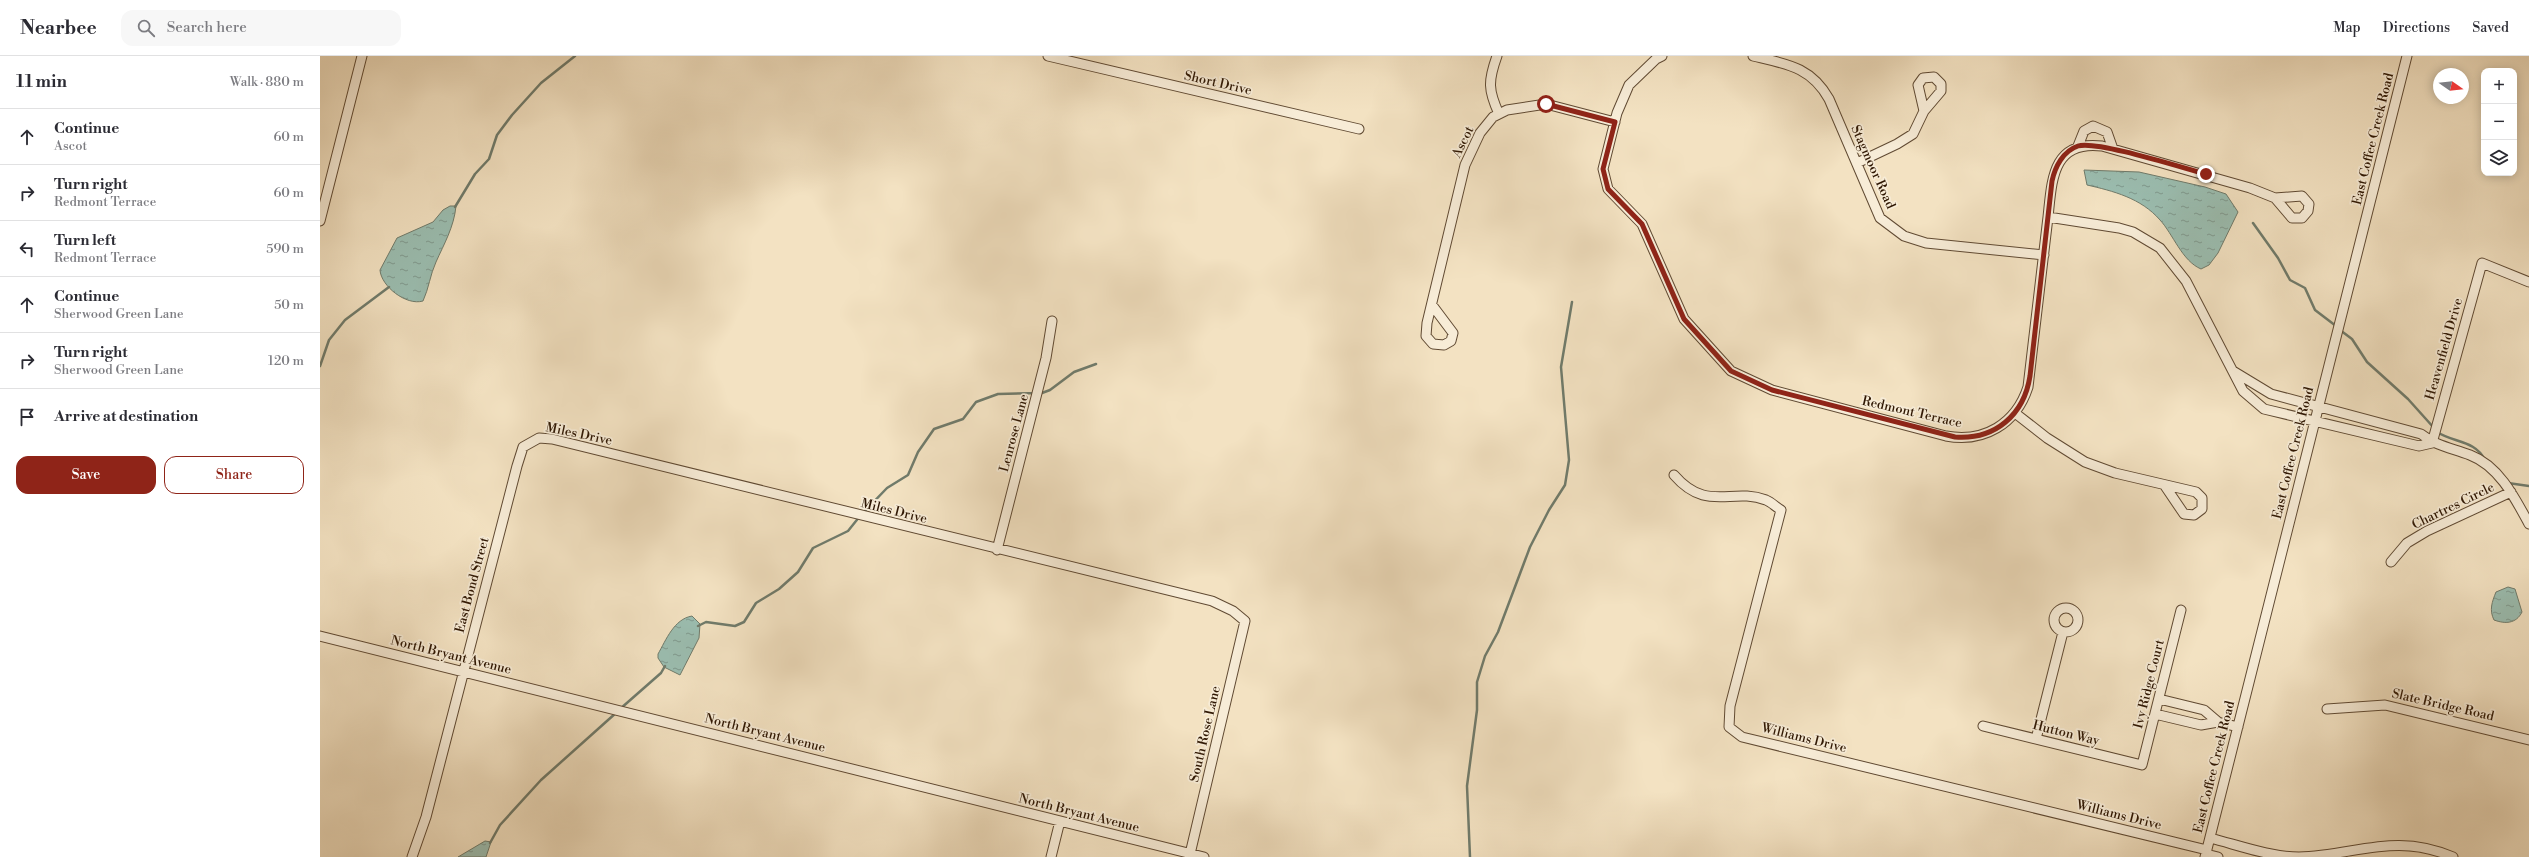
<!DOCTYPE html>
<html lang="en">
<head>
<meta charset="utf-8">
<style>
	:root { --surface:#fff; --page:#f7f7f7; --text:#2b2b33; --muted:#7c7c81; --line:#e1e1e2; --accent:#8f2418 }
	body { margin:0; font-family:"Libre Bodoni",serif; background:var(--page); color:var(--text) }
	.controls { position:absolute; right:12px; top:12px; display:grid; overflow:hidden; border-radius:8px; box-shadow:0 2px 10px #0003 }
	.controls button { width:36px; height:36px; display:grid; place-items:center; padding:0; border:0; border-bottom:1px solid var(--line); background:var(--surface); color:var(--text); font:20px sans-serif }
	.compass { position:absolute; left:2113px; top:12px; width:36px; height:36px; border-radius:50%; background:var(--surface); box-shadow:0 2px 10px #0003; rotate:104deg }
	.stop { position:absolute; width:12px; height:12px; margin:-9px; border:3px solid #8f2418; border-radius:50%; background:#fff }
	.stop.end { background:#8f2418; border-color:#fff; box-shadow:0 1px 4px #0008 }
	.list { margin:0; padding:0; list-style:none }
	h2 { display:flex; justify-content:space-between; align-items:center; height:52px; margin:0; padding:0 16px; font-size:17px }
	h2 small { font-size:13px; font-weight:400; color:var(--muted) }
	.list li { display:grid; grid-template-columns:26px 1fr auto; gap:12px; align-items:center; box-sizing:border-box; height:56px; padding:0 16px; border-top:1px solid var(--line) }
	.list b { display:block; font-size:15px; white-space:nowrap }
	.list p { margin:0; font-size:13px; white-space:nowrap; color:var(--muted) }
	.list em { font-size:13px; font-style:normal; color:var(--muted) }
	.actions { display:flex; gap:8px; padding:12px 16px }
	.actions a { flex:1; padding:9px 0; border:1px solid var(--accent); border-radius:12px; text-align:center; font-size:14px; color:var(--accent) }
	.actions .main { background:var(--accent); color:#fff }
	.icon { flex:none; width:22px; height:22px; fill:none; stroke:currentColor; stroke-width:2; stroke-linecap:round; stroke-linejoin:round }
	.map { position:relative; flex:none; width:2209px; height:801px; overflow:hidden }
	header { display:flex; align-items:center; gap:24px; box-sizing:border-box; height:56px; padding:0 20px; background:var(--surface); border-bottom:1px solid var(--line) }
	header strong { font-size:19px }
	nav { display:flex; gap:22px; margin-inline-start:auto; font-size:14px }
	.search { width:280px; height:36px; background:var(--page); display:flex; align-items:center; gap:10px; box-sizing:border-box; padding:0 14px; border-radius:12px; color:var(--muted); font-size:15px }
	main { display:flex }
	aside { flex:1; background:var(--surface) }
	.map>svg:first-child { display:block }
	.water { fill:url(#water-ripples); stroke:#707b6b }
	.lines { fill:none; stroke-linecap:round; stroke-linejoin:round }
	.stream { stroke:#707b6b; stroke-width:2.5 }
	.minor-casing { stroke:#604a33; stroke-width:11 }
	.minor { stroke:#f7ecd7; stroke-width:9 }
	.route { stroke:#8f2418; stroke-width:5 }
	.labels { text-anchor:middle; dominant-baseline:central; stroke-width:3.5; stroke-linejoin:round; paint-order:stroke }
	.street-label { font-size:13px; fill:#2f1703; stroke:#f7ecd7 }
</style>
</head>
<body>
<header>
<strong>Nearbee</strong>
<div class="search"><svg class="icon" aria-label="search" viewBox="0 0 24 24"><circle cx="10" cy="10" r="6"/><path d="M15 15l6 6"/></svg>Search here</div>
<nav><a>Map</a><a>Directions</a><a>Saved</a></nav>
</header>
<main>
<aside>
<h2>11 min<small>Walk · 880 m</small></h2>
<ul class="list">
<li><svg class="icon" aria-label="ahead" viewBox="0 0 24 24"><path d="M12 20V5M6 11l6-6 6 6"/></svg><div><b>Continue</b><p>Ascot</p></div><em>60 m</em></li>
<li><svg class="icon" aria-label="right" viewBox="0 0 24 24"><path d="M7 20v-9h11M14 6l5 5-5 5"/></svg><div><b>Turn right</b><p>Redmont Terrace</p></div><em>60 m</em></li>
<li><svg class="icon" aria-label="left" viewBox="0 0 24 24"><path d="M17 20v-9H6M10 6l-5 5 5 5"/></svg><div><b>Turn left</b><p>Redmont Terrace</p></div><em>590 m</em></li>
<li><svg class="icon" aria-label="ahead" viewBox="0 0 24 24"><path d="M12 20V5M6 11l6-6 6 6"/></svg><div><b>Continue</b><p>Sherwood Green Lane</p></div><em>50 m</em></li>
<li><svg class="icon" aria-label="right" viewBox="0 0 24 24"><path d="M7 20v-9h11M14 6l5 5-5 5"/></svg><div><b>Turn right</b><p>Sherwood Green Lane</p></div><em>120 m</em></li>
<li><svg class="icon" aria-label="arrive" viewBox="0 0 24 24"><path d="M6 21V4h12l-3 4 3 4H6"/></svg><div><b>Arrive at destination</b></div></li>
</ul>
<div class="actions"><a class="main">Save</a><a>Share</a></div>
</aside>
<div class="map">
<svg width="2209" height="801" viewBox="0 0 2209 801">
	<defs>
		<pattern id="water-ripples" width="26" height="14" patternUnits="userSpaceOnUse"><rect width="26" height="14" fill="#9bbeb1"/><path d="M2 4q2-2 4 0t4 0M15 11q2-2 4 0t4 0" fill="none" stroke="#7f998e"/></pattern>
	</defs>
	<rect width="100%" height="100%" fill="#f3e2c2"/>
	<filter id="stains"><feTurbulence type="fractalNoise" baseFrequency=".005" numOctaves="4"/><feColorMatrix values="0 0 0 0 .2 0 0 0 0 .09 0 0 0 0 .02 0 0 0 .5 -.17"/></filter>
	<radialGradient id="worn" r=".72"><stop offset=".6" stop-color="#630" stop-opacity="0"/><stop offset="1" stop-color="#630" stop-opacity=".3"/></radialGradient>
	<path class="water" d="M 1764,114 L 1819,116 L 1885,131 L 1906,138 L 1918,156 L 1898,197 L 1889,209 L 1881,213 C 1862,205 1853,178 1840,164 C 1821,142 1793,135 1767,129 Z
		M 130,150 L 136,150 C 134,171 124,188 116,206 C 110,219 109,232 103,245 C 86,250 61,230 60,214 L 77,182 L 113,166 L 123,154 Z
		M 2188,531 L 2195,533 L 2202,556 C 2196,568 2185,568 2174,564 C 2169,554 2172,546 2176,536 Z
		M 372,560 L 380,568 L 379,582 L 360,619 L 344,611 L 338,602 L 338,598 C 346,584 354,563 372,560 Z
		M 165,785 L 171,786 L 166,801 L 138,801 Z"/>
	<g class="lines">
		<path class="stream" d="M 135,151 L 155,118 L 169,103 L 177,79 L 192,59 L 221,27 L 255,0
			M 1933,167 L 1958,202 L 1970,224 L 1985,232 L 1995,254 L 2016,270
			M 2020,274 L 2032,283 L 2047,306 L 2088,343 L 2114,372
			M 0,310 L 9,284 L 25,264 L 69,231
			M 2117,376 C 2134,387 2155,384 2165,404
			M 2188,427 L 2209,430
			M 543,457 L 567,432 L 588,419 L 598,396 L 614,373 L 643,363 L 656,346 L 678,338 L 722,337 L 730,334 L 754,316 L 776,308
			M 378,570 L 386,566 L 415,570 L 424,566 L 436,547 L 459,533 L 478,516 L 493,492 L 528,475 L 540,460
			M 300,653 L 341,617 L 345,610
			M 170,787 L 180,769 L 221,724 L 297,656
			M 1150,801 L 1147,730 L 1157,654 L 1157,626 L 1165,600 L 1178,576 L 1210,491 L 1229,454 L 1245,429 L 1249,404 L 1241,311 L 1252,246"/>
		<defs>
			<path id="minor" d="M 728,0 L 1039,73
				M 1177,0 C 1168,25 1168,34 1179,58
				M 1342,0 L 1336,3 L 1309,29 L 1297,57 L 1283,113 L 1288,133 L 1322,168 L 1364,263 L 1411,315 L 1452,334 L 1626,380 C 1664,387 1696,368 1708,331 L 1728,161 L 1799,172 L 1813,176 L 1840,192 L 1866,225 L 1923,335 L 1944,353 L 2099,390 L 2112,387
				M 1433,0 C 1467,8 1491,11 1509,43 L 1560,162 L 1584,180 L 1606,187 L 1724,199
				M 1758,90 L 1764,75 L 1773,70 L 1787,76 L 1793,93
				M 1537,107 L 1577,88 L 1593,78 L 1604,55 L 1621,35 L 1621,28 L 1614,21 L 1603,22 L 1598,29 L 1604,55
				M 1728,161 C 1732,124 1732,84 1782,90 L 1930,132 L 1955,142 L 1972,162 L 1982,162 L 1988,155 L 1989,148 L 1982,140 L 1955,142
				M 0,165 L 42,0
				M 1112,249 L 1133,277 L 1131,285 L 1124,289 L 1113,288 L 1106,280 L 1107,267 L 1145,109 L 1160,77 L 1173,61 L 1187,54 L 1226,48 L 1295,66
				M 1913,315 L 1951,338 L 2101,378 C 2116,390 2132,392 2150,399 C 2179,410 2195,442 2209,468
				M 1695,357 L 1727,382 L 1765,406 L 1795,417 L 1876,436 L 1882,442 L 1882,453 L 1874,459 L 1864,458 L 1845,430
				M 2112,387 L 2162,207 L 2209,226
				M 1354,419 C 1387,457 1411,431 1446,444 C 1451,446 1456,451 1461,454 L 1410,650 L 1409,671 L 1422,681 L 1887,794
				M 677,494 L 726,302 L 732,265
				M 2071,506 L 2087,487 L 2107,475 L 2191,436
				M1734 564a12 12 0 1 1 24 0a12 12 0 1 1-24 0Z
				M 0,580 L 884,801
				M 1839,643 L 1884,654 L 1898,666
				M 2007,653 L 2065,649 L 2209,684
				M 1835,658 L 1881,669 L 1898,666 L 1918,671
				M 1663,670 L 1822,709 L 1861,554
				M 1716,683 L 1743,576
				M 1890,782 C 1918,789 1950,801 1979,801 C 2037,799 2075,776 2133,801
				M 1886,798 L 1898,801
				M 92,801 L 106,761 L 197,410 L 203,391 L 219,382 L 232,383 L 892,545 L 913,555 L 925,565 L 870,798
				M 731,801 L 740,765
				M 1885,801 L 2087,0"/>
		</defs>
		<use href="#minor" class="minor-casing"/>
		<use href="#minor" class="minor"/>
	</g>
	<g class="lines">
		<path class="route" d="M 1226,48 L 1295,66 L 1283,113 L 1288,133 L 1322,168 L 1364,263 L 1411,315 L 1452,334 L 1635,381 C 1675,384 1704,359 1710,320 L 1732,125 C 1735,111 1743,95 1758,90 C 1776,84 1863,112 1886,118"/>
	</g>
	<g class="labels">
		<g class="street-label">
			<text transform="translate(898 27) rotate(13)">Short Drive</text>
			<text transform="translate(2053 83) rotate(-76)">East Coffee Creek Road</text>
			<text transform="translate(1143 86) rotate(-64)">Ascot</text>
			<text transform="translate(1553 111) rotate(66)">Stagmoor Road</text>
			<text transform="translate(2124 293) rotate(-74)">Heavenfield Drive</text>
			<text transform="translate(1592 356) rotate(13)">Redmont Terrace</text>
			<text transform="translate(694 377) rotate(-75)">Lenrose Lane</text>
			<text transform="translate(259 378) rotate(12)">Miles Drive</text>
			<text transform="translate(1973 397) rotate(-76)">East Coffee Creek Road</text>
			<text transform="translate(2133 450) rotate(-26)">Chartres Circle</text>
			<text transform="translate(574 455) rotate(14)">Miles Drive</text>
			<text transform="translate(152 529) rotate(-75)">East Bond Street</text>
			<text transform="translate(131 599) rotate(14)">North Bryant Avenue</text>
			<text transform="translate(1829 628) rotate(-76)">Ivy Ridge Court</text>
			<text transform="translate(2123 649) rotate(13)">Slate Bridge Road</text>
			<text transform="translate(445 677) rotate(14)">North Bryant Avenue</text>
			<text transform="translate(1746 677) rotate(14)">Hutton Way</text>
			<text transform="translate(885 678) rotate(-77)">South Rose Lane</text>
			<text transform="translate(1484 682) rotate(14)">Williams Drive</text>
			<text transform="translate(1894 711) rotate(-76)">East Coffee Creek Road</text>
			<text transform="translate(759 757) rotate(14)">North Bryant Avenue</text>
			<text transform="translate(1799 759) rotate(14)">Williams Drive</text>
		</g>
	</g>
	<rect width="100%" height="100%" filter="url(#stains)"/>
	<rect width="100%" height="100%" fill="url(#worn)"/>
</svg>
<div class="controls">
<button>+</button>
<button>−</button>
<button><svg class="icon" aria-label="layers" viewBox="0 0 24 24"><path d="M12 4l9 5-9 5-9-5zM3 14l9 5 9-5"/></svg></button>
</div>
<svg class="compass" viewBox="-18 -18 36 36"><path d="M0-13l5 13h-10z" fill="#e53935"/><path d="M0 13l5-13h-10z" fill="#7c7c81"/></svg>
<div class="stop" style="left:1226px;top:48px"></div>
<div class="stop end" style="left:1886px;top:118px"></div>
</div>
</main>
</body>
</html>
